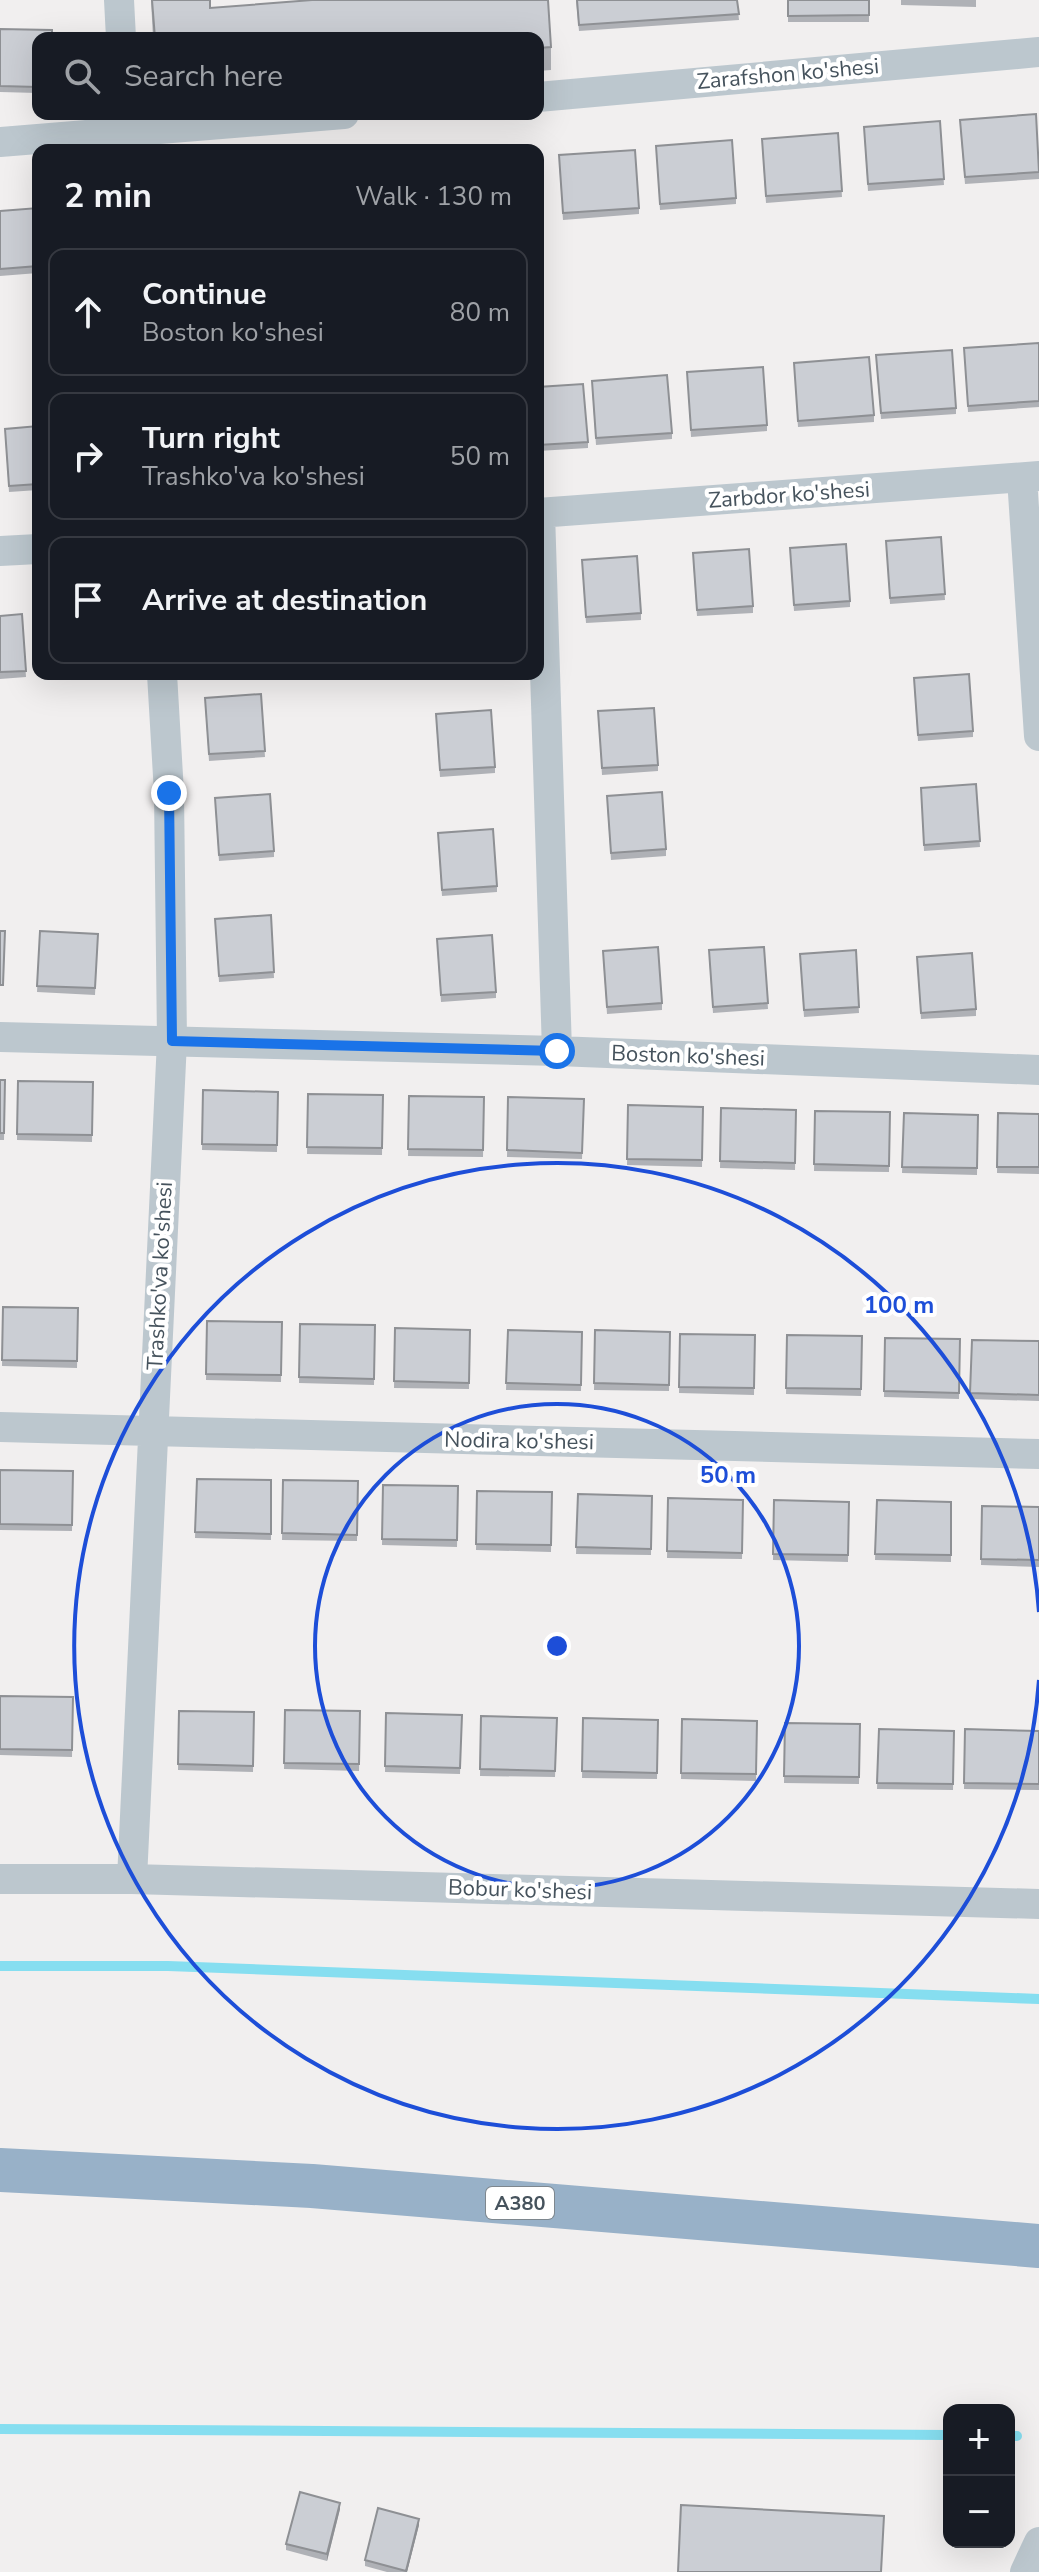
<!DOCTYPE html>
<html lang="en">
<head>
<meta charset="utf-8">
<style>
	:root { --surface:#171b24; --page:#242831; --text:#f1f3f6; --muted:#9ea1a6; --line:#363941 }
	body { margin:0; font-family:"Nunito Sans",sans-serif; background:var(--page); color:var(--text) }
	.controls { position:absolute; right:24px; bottom:24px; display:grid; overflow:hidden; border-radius:16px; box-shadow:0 8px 32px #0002 }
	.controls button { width:72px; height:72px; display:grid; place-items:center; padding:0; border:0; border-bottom:2px solid var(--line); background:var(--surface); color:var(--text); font:40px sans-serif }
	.stop { position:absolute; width:24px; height:24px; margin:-18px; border:6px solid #1a73e8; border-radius:50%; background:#fff }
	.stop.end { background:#1a73e8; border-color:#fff; box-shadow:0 2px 8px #0008 }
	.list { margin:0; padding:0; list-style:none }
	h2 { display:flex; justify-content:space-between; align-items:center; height:104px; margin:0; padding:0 32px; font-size:34px }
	h2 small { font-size:26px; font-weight:400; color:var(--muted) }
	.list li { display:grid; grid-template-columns:52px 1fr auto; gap:24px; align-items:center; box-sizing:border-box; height:128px; margin:0 16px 16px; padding:0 16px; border:2px solid var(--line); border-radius:16px }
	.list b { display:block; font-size:30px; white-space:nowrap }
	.list p { margin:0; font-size:26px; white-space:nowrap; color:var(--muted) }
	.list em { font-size:26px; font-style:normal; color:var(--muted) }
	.icon { flex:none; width:44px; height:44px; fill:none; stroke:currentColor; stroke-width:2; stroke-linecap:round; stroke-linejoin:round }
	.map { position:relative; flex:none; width:1039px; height:2572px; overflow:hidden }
	.search { position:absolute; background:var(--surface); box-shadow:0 8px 32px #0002; left:32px; top:32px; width:512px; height:88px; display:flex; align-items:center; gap:20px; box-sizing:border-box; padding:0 28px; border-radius:16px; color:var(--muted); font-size:30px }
	.panel { position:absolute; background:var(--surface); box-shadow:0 8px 32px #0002; left:32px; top:144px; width:512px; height:536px; border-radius:16px }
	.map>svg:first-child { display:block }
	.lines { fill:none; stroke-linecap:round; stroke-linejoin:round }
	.stream { stroke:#86def0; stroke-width:10 }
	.minor { stroke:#bcc7ce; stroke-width:30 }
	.trunk { stroke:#98b1c8; stroke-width:44 }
	.wall { fill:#afb1b6 }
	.shaded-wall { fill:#8e9094 }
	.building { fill:#cbced4; stroke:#8e9094; stroke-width:2 }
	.route { stroke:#1a73e8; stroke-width:10 }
	.ring { fill:none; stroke:#1d4ed8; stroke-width:4 }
	.labels { text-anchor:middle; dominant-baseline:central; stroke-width:8; stroke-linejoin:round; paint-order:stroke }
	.shield { fill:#fff; stroke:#7e878e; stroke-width:2 }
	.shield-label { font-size:20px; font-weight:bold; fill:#46535d }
	.street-label { font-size:22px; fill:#46535d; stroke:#fff }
	.centre { fill:#1d4ed8; stroke:#fff; stroke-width:4 }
	.ring-label { font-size:24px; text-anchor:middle; font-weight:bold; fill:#1d4ed8; stroke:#fff; stroke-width:8; stroke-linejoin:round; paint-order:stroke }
</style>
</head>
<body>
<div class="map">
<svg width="1039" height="2572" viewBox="0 0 1039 2572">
	<rect width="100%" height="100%" fill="#f1efef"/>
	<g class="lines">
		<path class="stream" d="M 0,1966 L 168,1966 L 1039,1999
			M 0,2429 L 949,2435
			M 1009,2436 L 1017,2436"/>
		<path class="minor" d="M 119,0 L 121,38
			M 538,97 L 1039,52
			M 0,142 L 344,114
			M 1022,478 L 1039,736
			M 538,513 L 1039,476
			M 540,513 L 557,1051
			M 0,551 L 38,549
			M 0,1037 L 557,1051 L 1039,1070
			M 0,1427 L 1039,1454
			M 0,1879 L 132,1879 L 1039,1904
			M 132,1879 L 172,1041 L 169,793 L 162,674
			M 1025,2572 L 1039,2542"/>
		<path class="trunk" d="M 0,2170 L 312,2186 L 1039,2246"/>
	</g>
	<path class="wall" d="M 151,0 L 210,0 L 210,8 L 311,0 L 548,0 L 551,47 L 551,70 L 538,71 L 538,38 L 153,38 Z
		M 576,0 L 737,0 L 739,20 L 579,31 Z
		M 788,0 L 869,0 L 869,22 L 788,22 Z
		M 901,0 L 976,0 L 976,7 L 901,5 Z
		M 0,29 L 38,38 L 38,93 L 0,92 Z
		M 940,121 L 944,185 L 868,191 L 864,133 Z
		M 960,126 L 1039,155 L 1039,179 L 965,184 Z
		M 838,133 L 842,197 L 766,203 L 762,145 Z
		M 656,146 L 736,198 L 736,204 L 660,210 Z
		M 559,162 L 639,208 L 639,214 L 563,220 Z
		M 38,208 L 38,273 L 0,276 L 0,211 Z
		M 1039,343 L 1039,407 L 968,412 L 964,348 Z
		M 876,361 L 956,408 L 956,414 L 881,419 Z
		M 794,363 L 874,415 L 874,422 L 798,427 Z
		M 687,372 L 767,425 L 767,431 L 691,437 Z
		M 538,387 L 588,442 L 588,448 L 538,451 Z
		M 592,387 L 672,433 L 672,439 L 596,445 Z
		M 38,426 L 38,490 L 9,492 L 5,435 Z
		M 941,537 L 945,600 L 890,604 L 886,541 Z
		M 790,554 L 850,601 L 850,607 L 794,611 Z
		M 693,560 L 753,606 L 753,613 L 697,616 Z
		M 582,566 L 641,613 L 641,620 L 586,623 Z
		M 22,614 L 26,677 L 0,679 L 0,616 Z
		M 914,685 L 973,731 L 973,737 L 918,741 Z
		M 261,694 L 265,757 L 209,761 L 205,704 Z
		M 598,711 L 658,765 L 658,771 L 602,775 Z
		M 436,720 L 495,767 L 495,773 L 440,777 Z
		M 976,784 L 980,847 L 924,851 L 921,788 Z
		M 607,803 L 666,849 L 666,856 L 611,860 Z
		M 215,804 L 274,851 L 274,857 L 219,861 Z
		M 438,839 L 497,886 L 497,892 L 442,896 Z
		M 271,915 L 274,978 L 219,982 L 215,919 Z
		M 40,931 L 98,934 L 95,995 L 37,992 Z
		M 437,945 L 496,992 L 496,998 L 441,1002 Z
		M 764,947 L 768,1009 L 713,1013 L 709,957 Z
		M 856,950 L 859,1013 L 804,1017 L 800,960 Z
		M 603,957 L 662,1003 L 662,1010 L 607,1014 Z
		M 917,963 L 976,1009 L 976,1016 L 921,1019 Z
		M 0,1080 L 5,1080 L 4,1140 L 0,1140 Z
		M 18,1081 L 93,1082 L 92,1142 L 17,1140 Z
		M 203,1090 L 278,1092 L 277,1152 L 202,1150 Z
		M 308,1094 L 383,1095 L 382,1155 L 307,1154 Z
		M 409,1096 L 484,1097 L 483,1157 L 408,1156 Z
		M 508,1097 L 584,1099 L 582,1159 L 507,1157 Z
		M 628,1105 L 703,1107 L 702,1167 L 627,1165 Z
		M 721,1108 L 796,1110 L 795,1170 L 720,1168 Z
		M 815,1111 L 890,1112 L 889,1172 L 814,1171 Z
		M 904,1113 L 978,1115 L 977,1175 L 902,1173 Z
		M 998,1113 L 1039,1114 L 1039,1174 L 997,1173 Z
		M 3,1307 L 78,1308 L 77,1368 L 2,1366 Z
		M 207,1321 L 282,1322 L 281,1382 L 206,1380 Z
		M 300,1324 L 375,1325 L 374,1385 L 299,1383 Z
		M 395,1328 L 470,1330 L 469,1389 L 394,1388 Z
		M 508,1330 L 582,1332 L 581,1391 L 506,1390 Z
		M 595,1330 L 670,1332 L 669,1391 L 594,1390 Z
		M 680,1334 L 755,1335 L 754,1395 L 679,1393 Z
		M 787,1335 L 862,1336 L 861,1396 L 786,1394 Z
		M 885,1338 L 960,1339 L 959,1399 L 884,1397 Z
		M 972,1340 L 1039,1341 L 1039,1401 L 970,1399 Z
		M 0,1470 L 73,1471 L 72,1531 L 0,1530 Z
		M 197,1479 L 271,1480 L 271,1540 L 195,1538 Z
		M 283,1480 L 358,1481 L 357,1541 L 282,1540 Z
		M 383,1485 L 458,1486 L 457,1547 L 382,1545 Z
		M 477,1491 L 552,1492 L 551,1552 L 476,1550 Z
		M 578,1494 L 652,1496 L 651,1555 L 576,1554 Z
		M 668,1498 L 743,1500 L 742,1559 L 667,1558 Z
		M 774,1500 L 849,1502 L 848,1562 L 773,1560 Z
		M 877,1500 L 951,1502 L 951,1562 L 875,1560 Z
		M 982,1506 L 1039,1507 L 1039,1567 L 981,1565 Z
		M 0,1696 L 73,1697 L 72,1757 L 0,1755 Z
		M 285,1710 L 360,1711 L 359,1771 L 284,1769 Z
		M 179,1711 L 254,1712 L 253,1772 L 178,1770 Z
		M 386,1713 L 462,1715 L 460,1774 L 385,1772 Z
		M 481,1716 L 557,1718 L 555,1777 L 480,1776 Z
		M 583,1718 L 658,1720 L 657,1779 L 582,1778 Z
		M 682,1719 L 757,1721 L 756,1781 L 681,1779 Z
		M 785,1723 L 860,1724 L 859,1784 L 784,1783 Z
		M 879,1729 L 954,1731 L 953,1790 L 877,1789 Z
		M 965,1729 L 1039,1731 L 1039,1790 L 964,1789 Z
		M 340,2509 L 327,2561 L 286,2550 L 286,2544 Z
		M 419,2525 L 407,2572 L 387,2572 L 365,2566 L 365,2560 Z"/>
	<path class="shaded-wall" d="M 340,2503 L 340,2509 L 327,2561 L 327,2554 Z
		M 419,2519 L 419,2525 L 407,2572 L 406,2572 Z"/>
	<path class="building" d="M 152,0 L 210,0 L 210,8 L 312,0 L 548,0 L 551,47 L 538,48 L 538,38 L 155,38 Z
		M 577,0 L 737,0 L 739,14 L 579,25 Z
		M 788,0 L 869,0 L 869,15 L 788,16 Z
		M 0,29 L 52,30 L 52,38 L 38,38 L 38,87 L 0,86 Z
		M 1036,114 L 1039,172 L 965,177 L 960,120 Z
		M 940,121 L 944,179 L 868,184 L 864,127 Z
		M 838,133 L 842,191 L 766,196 L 762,139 Z
		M 732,140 L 736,198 L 660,204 L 656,146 Z
		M 635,150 L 639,208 L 563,213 L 559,155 Z
		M 38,208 L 38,266 L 0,269 L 0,211 Z
		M 1039,343 L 1039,401 L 968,406 L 964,348 Z
		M 952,350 L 956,408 L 881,413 L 876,355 Z
		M 869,357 L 874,415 L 798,421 L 794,363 Z
		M 763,367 L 767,425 L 691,430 L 687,372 Z
		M 667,375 L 672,433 L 596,438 L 592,381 Z
		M 583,384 L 588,442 L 538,445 L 538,387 Z
		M 38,426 L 38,484 L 9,486 L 5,429 Z
		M 941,537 L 945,594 L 890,598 L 886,541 Z
		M 846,544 L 850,601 L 794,605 L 790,548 Z
		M 749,549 L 753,606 L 697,610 L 693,553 Z
		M 637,556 L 641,613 L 586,617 L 582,560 Z
		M 22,614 L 26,671 L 0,672 L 0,616 Z
		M 969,674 L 973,731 L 918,735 L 914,678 Z
		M 261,694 L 265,751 L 209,754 L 205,698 Z
		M 654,708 L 658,765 L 602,768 L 598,711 Z
		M 491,710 L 495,767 L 440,770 L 436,714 Z
		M 976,784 L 980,841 L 924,845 L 921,788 Z
		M 662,792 L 666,849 L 611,853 L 607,796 Z
		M 270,794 L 274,851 L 219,855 L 215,798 Z
		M 493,829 L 497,886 L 442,890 L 438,833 Z
		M 271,915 L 274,972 L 219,976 L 215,919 Z
		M 0,931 L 5,931 L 3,985 L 0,985 Z
		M 40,931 L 98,934 L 95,988 L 37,986 Z
		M 492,935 L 496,992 L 441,995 L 437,939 Z
		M 658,947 L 662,1003 L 607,1007 L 603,951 Z
		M 764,947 L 768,1003 L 713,1007 L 709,950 Z
		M 856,950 L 859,1007 L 804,1010 L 800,954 Z
		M 972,953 L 976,1009 L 921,1013 L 917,957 Z
		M 0,1080 L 5,1080 L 4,1133 L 0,1133 Z
		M 18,1081 L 93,1082 L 92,1135 L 17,1134 Z
		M 203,1090 L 278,1092 L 277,1145 L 202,1144 Z
		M 308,1094 L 383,1095 L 382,1148 L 307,1147 Z
		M 409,1096 L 484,1097 L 483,1150 L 408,1149 Z
		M 508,1097 L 584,1099 L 582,1153 L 507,1150 Z
		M 628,1105 L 703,1107 L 702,1160 L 627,1159 Z
		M 721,1108 L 796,1110 L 795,1163 L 720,1161 Z
		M 815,1111 L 890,1112 L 889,1166 L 814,1164 Z
		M 904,1113 L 978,1115 L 977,1168 L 902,1167 Z
		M 998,1113 L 1039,1114 L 1039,1167 L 997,1167 Z
		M 3,1307 L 78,1308 L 77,1361 L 2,1360 Z
		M 207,1321 L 282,1322 L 281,1375 L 206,1374 Z
		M 300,1324 L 375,1325 L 374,1379 L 299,1377 Z
		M 395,1328 L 470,1330 L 469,1383 L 394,1381 Z
		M 508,1330 L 582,1332 L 581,1385 L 506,1383 Z
		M 595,1330 L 670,1332 L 669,1385 L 594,1383 Z
		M 680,1334 L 755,1335 L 754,1388 L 679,1387 Z
		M 787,1335 L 862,1336 L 861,1389 L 786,1388 Z
		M 885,1338 L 960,1339 L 959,1393 L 884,1391 Z
		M 972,1340 L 1039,1341 L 1039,1395 L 970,1393 Z
		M 0,1470 L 73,1471 L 72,1525 L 0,1524 Z
		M 197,1479 L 271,1480 L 271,1534 L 195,1532 Z
		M 283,1480 L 358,1481 L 357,1535 L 282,1533 Z
		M 383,1485 L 458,1486 L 457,1540 L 382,1539 Z
		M 477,1491 L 552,1492 L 551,1545 L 476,1544 Z
		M 578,1494 L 652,1496 L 651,1549 L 576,1547 Z
		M 668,1498 L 743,1500 L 742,1553 L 667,1551 Z
		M 774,1500 L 849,1502 L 848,1555 L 773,1554 Z
		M 877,1500 L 951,1502 L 951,1555 L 875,1554 Z
		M 982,1506 L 1039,1507 L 1039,1560 L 981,1559 Z
		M 0,1696 L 73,1697 L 72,1750 L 0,1749 Z
		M 285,1710 L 360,1711 L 359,1764 L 284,1763 Z
		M 179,1711 L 254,1712 L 253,1766 L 178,1764 Z
		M 386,1713 L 462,1715 L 460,1768 L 385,1766 Z
		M 481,1716 L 557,1718 L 555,1771 L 480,1769 Z
		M 583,1718 L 658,1720 L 657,1773 L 582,1771 Z
		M 682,1719 L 757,1721 L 756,1774 L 681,1773 Z
		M 785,1723 L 860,1724 L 859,1777 L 784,1776 Z
		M 879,1729 L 954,1731 L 953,1784 L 877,1783 Z
		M 965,1729 L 1039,1731 L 1039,1784 L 964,1783 Z
		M 300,2492 L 340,2503 L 327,2554 L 286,2544 Z
		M 681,2505 L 884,2516 L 881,2572 L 678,2572 Z
		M 378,2508 L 419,2519 L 406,2571 L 365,2560 Z"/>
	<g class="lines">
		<path class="route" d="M 169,793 L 172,1041 L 557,1051"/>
	</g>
	<g class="ring">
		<circle cx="557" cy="1646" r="242"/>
		<path d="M1039 1680A483 483 0 1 1 1039 1612"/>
	</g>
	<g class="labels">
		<rect class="shield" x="486" y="2187" width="68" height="32" rx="6"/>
		<g class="shield-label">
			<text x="520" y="2203">A380</text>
		</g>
		<g class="street-label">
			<text transform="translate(788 74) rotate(-5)">Zarafshon ko'shesi</text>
			<text transform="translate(789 495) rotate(-4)">Zarbdor ko'shesi</text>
			<text transform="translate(688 1056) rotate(2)">Boston ko'shesi</text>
			<text transform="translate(160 1276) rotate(-87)">Trashko'va ko'shesi</text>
			<text transform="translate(519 1441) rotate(1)">Nodira ko'shesi</text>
			<text transform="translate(520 1890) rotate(2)">Bobur ko'shesi</text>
		</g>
	</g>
	<circle cx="557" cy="1646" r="12" class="centre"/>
	<g class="ring-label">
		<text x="899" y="1313">100 m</text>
		<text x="728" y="1483">50 m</text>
	</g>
</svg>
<div class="controls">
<button>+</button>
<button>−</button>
</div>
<div class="stop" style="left:557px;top:1051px"></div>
<div class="stop end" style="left:169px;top:793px"></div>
<div class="search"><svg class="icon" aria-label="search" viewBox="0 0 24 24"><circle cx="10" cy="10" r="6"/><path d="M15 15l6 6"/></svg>Search here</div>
<section class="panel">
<h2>2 min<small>Walk · 130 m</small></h2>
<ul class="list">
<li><svg class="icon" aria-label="ahead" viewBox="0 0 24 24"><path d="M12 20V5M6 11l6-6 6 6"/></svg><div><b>Continue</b><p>Boston ko'shesi</p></div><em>80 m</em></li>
<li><svg class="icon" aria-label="right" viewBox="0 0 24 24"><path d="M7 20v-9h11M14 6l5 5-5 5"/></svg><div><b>Turn right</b><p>Trashko'va ko'shesi</p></div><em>50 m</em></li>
<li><svg class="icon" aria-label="arrive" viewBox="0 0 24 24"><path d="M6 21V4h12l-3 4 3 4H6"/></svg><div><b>Arrive at destination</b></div></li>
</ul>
</section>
</div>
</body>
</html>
